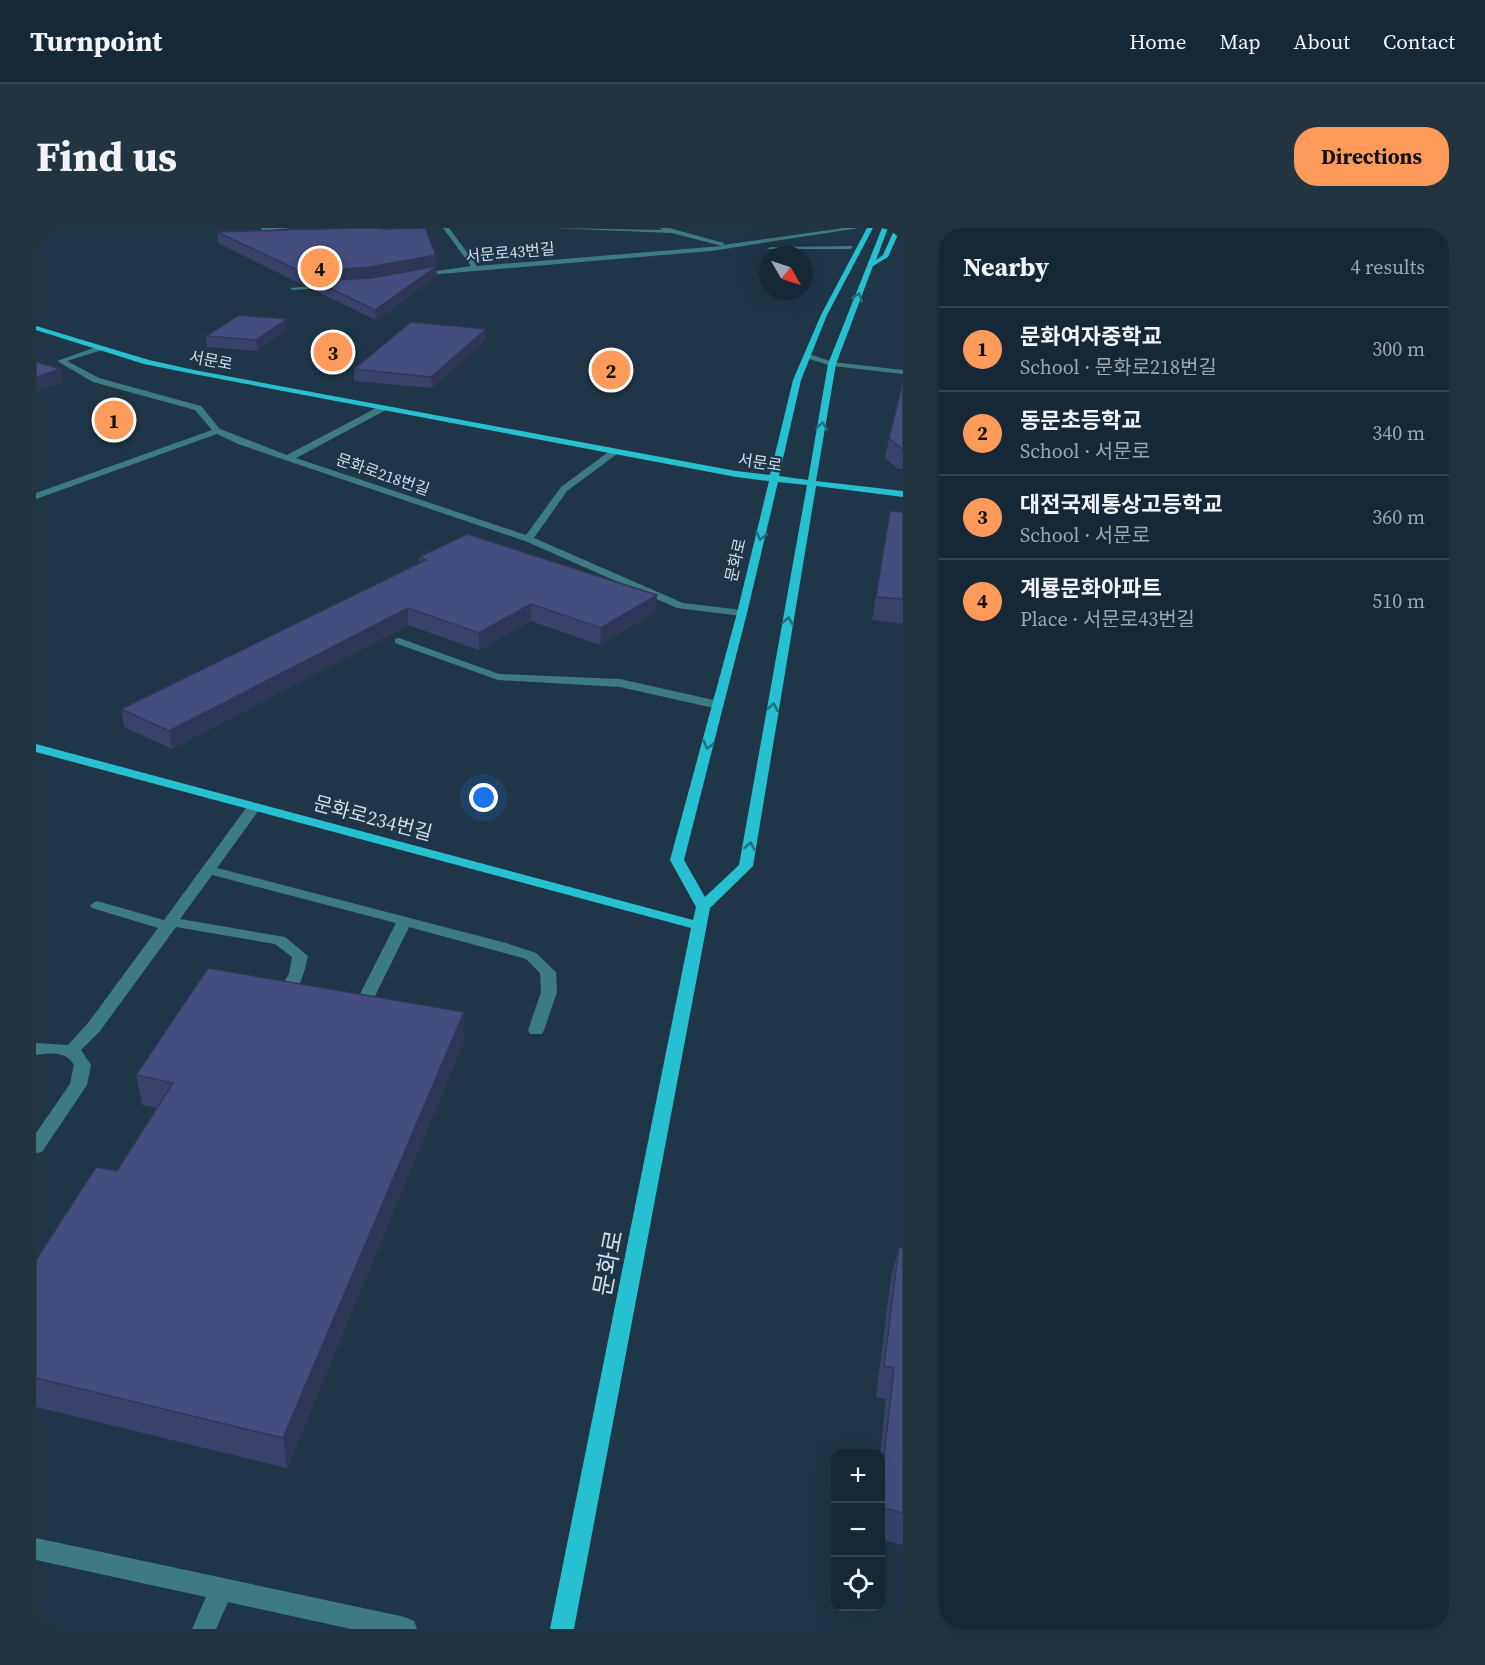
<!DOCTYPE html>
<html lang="en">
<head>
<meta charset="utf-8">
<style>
	:root { --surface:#162835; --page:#233441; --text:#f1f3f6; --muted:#9ea6ad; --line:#354450; --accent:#ff9b5a }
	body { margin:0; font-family:"Source Serif 4","Noto Sans KR",serif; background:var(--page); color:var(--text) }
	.controls { position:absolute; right:18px; bottom:18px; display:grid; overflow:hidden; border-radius:12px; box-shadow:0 6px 24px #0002 }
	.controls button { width:54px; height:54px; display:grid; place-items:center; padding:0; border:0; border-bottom:2px solid var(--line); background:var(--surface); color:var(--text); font:30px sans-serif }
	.compass { position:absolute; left:723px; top:18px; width:54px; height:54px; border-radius:50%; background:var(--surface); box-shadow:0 6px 24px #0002; rotate:129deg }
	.you { position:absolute; left:448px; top:570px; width:21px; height:21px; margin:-15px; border:4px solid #fff; border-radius:50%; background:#1a73e8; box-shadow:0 0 0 9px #1a73e833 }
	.badge { display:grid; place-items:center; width:39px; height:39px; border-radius:50%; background:var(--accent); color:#111; font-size:20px; font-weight:700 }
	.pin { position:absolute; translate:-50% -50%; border:3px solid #fff; box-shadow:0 2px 6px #0006 }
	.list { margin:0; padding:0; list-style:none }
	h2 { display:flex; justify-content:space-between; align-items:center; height:78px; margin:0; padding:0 24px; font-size:26px }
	h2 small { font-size:20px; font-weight:400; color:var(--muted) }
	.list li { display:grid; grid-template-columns:39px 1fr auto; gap:18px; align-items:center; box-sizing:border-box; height:84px; padding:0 24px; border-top:2px solid var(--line) }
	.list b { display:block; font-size:22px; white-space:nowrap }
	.list p { margin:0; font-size:20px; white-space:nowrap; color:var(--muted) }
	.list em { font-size:20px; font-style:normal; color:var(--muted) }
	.icon { flex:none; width:33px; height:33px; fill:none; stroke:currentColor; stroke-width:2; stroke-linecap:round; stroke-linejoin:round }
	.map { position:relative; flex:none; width:867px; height:1401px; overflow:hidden; border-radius:24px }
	header { display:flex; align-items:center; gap:36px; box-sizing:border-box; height:84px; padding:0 30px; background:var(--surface); border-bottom:2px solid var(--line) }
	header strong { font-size:28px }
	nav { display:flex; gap:33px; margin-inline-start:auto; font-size:21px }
	.intro { display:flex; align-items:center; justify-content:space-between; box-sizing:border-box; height:144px; padding:0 36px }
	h1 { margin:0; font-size:42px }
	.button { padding:15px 27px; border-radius:24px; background:var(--accent); color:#111; font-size:21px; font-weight:700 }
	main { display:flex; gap:36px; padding:0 36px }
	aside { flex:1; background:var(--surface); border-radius:24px; box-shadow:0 6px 24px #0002 }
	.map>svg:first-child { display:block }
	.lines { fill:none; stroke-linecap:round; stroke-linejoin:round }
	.minor { fill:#3e7a82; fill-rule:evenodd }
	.major { fill:#26c0d0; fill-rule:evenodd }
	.wall { fill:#3a426c }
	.shaded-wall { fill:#303658 }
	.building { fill:#444d7d; stroke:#303658; stroke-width:1.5 }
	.oneway { stroke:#216d7e }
	.labels { text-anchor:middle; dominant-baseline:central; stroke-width:4.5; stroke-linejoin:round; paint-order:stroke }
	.far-street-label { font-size:16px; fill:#d0dee9; stroke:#1e3647 }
	.street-label { font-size:20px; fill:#d0dee9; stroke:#1e3647 }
	.near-street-label { font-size:24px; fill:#d0dee9; stroke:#1e3647 }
</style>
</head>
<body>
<header>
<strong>Turnpoint</strong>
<nav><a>Home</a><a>Map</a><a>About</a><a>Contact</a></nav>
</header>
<div class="intro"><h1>Find us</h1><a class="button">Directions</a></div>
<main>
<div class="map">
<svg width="867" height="1401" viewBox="0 0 867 1401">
	<rect width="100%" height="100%" fill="#1e3647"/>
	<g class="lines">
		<path class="minor" d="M 225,0 L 255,0 L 227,3 Z
			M 407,0 L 413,0 L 441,38 L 686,18 L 636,5 L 515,0 L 627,2 L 623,0 L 633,0 L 688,15 L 687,17 L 808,0 L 823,0 L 675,23 L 380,48 L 380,46 L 435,38 Z
			M 817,18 L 815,21 L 731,21 L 734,19 Z
			M 299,56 L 301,59 L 257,62 L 254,60 Z
			M 63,118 L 66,122 L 31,133 L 63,150 L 165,178 L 184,201 L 251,227 L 344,178 L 350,178 L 350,182 L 260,230 L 490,307 L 525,259 L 575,222 L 581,222 L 581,226 L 531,263 L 498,310 L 647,375 L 706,382 L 711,385 L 706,388 L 641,380 L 489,313 L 202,216 L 181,206 L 0,271 L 0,265 L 176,202 L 159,182 L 57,154 L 21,133 Z
			M 770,125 L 797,134 L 867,142 L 867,146 L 796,138 L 767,129 Z
			M 363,410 L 463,446 L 584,451 L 682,473 L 688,477 L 682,481 L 584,459 L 462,452 L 359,415 L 359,411 Z
			M 218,575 L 225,579 L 181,640 L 470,715 L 500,725 L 520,744 L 521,764 L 508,802 L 506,806 L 494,806 L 492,802 L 505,764 L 504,745 L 490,731 L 373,699 L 336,774 L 324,774 L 322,770 L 360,695 L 176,647 L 144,691 L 249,709 L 272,728 C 269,742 262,771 246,775 L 238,770 L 253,746 L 256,729 L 239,716 L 140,699 L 64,803 L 45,822 L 55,837 L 51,857 L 6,924 L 0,925 L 0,905 L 34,856 L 38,837 C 30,823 14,825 0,827 L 0,815 L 32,817 L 52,795 L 122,700 L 56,680 L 54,677 L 61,673 L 128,692 L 213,576 Z
			M 0,1310 L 369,1389 L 378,1393 L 381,1401 L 315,1401 L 192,1374 L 180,1401 L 156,1401 L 170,1369 L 0,1332 Z"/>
		<path class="major" d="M 831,0 L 837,0 L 791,87 L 765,152 L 743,248 L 772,252 L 792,136 L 846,0 L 852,0 L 840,32 L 847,27 L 859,0 L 865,0 L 852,29 L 837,38 L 800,136 L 780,253 L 867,263 L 867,269 L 780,258 L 717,638 L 674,680 L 538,1401 L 514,1401 L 655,700 L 0,524 L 0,516 L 657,692 L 660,679 L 634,632 L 701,385 L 733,253 L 700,249 L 158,146 L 108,136 L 0,102 L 0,98 L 113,132 L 158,142 L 700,243 L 734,247 L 757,152 L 785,87 ZM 742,254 L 771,257 L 703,637 L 669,669 L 648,632 L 711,385 Z"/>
	</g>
	<path class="wall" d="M 316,0 L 350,0 L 350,1 L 400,38 L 401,48 L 340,92 L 280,63 L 279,56 L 267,57 L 182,15 L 181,4 Z
		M 251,91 L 251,101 L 221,123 L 171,119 L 170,108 Z
		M 450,101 L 450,111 L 396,160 L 318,153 L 318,141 Z
		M 867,153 L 867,241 L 862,241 L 849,230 L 853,210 Z
		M 867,284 L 867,396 L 836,392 L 850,305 Z
		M 383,329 L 620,383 L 564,417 L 495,393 L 443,422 L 372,397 L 136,521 L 88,499 L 85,481 L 383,335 Z
		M 428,813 L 251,1240 L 0,1179 L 0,1032 L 81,943 L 121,880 L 106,877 L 100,847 Z
		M 863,1019 L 867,1020 L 867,1317 L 844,1311 L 844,1226 L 850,1171 L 840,1169 L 855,1049 Z"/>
	<path class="shaded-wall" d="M 400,27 L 401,48 L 340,92 L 339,82 L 335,52 L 279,53 L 279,56 L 267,57 L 266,44 Z
		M 251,91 L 251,101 L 221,123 L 220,112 Z
		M 450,101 L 450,111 L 396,160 L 395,149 Z
		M 25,141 L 27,155 L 0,163 L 0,149 Z
		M 621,367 L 620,383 L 564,417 L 565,400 Z
		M 495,376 L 495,393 L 443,422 L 443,405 Z
		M 372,380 L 372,397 L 136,521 L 133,503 Z
		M 428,784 L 428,813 L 251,1240 L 247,1210 Z"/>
	<path class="building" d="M 316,0 L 348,0 L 346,1 L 389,0 L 400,27 L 334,39 L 266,44 L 181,4 Z
		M 401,38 L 339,82 L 279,53 L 335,50 Z
		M 203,87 L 251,91 L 220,112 L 170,108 Z
		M 375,94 L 450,101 L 395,149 L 318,141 Z
		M 0,134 L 25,141 L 0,149 Z
		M 867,153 L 867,221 L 866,221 L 853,210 Z
		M 854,283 L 867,284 L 867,371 L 840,369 Z
		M 431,306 L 621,367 L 565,400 L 495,376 L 443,405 L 372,380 L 133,503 L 85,481 L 390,332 L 383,329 Z
		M 172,740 L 428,784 L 247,1210 L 0,1150 L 0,1032 L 60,939 L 81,943 L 137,855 L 100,847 Z
		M 863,1019 L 867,1020 L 867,1285 L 844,1279 L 844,1262 L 858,1140 L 848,1138 Z"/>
	<defs><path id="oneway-chevron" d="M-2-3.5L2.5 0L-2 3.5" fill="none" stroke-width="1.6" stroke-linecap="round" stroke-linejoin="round" transform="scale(1.5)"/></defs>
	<g class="oneway">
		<use href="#oneway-chevron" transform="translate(822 69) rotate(-69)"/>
		<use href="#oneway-chevron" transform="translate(786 198) rotate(-80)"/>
		<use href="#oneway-chevron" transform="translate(725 308) rotate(103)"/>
		<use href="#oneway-chevron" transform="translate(752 393) rotate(-80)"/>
		<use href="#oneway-chevron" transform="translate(737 479) rotate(-80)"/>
		<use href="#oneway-chevron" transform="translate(672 517) rotate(105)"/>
		<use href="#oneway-chevron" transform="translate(714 618) rotate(-80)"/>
	</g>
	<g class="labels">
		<g class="far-street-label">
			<text transform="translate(474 24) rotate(-5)">서문로43번길</text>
			<text transform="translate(175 132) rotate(11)">서문로</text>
			<text transform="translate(724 234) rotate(8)">서문로</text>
			<text transform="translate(347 246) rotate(19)">문화로218번길</text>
			<text transform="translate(699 332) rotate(-77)">문화로</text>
		</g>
		<g class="street-label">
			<text transform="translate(337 590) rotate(15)">문화로234번길</text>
		</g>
		<g class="near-street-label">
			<text transform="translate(572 1035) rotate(-79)">문화로</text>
		</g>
	</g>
</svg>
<div class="controls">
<button>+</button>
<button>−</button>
<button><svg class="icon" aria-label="locate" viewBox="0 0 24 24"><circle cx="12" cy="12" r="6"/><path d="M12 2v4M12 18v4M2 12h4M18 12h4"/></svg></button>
</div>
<svg class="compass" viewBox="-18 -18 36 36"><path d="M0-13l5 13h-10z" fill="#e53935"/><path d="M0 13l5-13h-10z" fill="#9ea6ad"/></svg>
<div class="you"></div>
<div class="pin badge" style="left:78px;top:192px">1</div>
<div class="pin badge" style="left:575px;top:142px">2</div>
<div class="pin badge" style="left:297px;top:124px">3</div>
<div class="pin badge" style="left:284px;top:40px">4</div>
</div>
<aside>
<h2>Nearby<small>4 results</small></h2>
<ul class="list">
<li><span class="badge">1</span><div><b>문화여자중학교</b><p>School · 문화로218번길</p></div><em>300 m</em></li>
<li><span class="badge">2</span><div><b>동문초등학교</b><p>School · 서문로</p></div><em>340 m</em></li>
<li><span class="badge">3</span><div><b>대전국제통상고등학교</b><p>School · 서문로</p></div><em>360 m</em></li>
<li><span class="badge">4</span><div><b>계룡문화아파트</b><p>Place · 서문로43번길</p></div><em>510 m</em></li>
</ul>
</aside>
</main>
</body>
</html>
